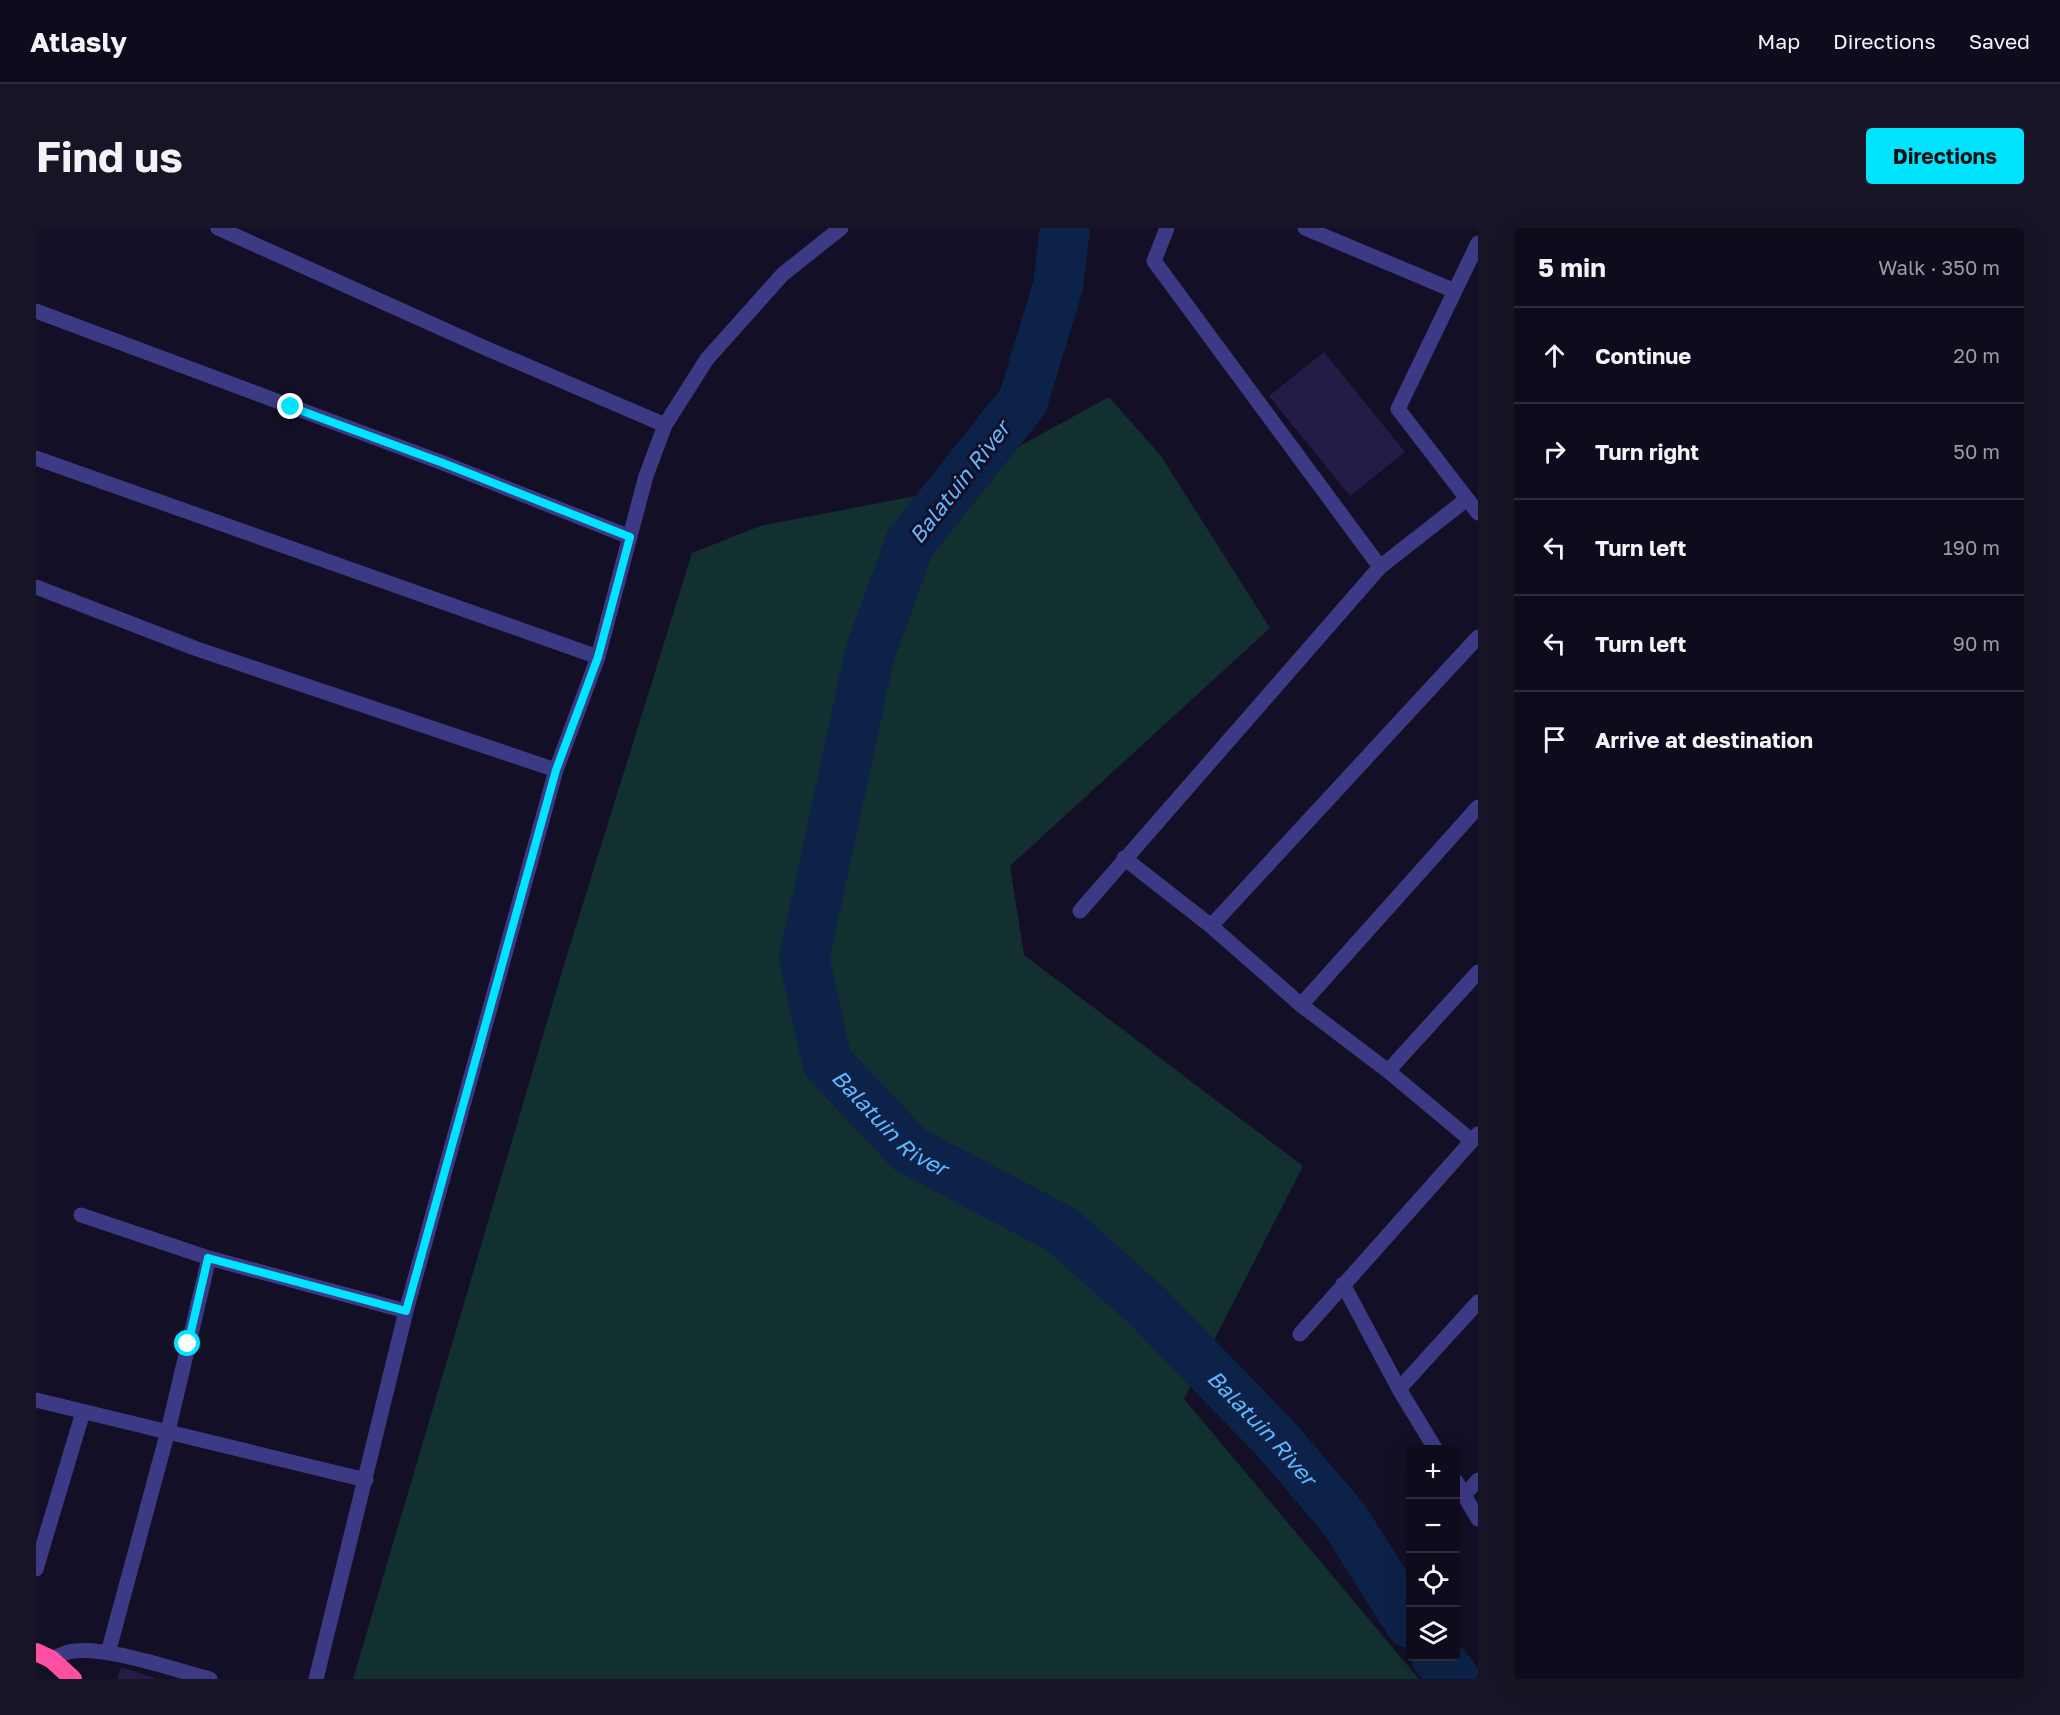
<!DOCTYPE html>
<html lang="en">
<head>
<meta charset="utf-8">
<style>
	:root { --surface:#0e0b1c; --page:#171425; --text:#f1f3f6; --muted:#9b9ba3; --line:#2e2b3b; --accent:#00e5ff }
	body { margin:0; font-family:"Golos Text",sans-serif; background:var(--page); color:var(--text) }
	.controls { position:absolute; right:18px; bottom:18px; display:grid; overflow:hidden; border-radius:6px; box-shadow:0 6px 24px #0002 }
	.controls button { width:54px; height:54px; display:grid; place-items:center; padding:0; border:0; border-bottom:2px solid var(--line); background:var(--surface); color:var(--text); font:30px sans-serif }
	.stop { position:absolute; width:18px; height:18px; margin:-14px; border:4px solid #00e5ff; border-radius:50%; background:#fff }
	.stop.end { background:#00e5ff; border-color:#fff; box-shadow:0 2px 6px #0008 }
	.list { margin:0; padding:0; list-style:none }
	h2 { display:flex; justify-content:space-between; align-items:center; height:78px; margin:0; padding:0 24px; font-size:26px }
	h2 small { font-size:20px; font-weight:400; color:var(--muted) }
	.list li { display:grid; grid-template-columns:39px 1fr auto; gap:18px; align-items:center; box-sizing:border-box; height:96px; padding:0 24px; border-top:2px solid var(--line) }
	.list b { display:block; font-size:22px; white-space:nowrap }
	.list em { font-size:20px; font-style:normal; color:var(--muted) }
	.icon { flex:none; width:33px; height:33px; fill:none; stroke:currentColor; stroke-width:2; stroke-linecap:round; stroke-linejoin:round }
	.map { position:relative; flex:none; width:1442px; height:1451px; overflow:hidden; border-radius:6px }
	header { display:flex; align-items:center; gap:36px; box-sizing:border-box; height:84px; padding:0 30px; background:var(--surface); border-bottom:2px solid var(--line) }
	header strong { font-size:28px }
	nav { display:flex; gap:33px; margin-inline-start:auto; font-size:21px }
	.intro { display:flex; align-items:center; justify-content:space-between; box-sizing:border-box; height:144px; padding:0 36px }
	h1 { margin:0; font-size:42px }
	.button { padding:15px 27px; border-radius:6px; background:var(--accent); color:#111; font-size:21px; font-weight:700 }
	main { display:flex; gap:36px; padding:0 36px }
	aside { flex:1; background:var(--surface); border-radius:6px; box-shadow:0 6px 24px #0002 }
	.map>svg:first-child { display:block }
	.green { fill:#12302f }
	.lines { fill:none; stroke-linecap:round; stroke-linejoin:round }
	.river { stroke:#0c2248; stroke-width:50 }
	.building { fill:#241b47 }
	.minor { stroke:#3d3a85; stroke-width:15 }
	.highway { stroke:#ff4fa3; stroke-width:18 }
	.route { stroke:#00e5ff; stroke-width:8 }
	.labels { text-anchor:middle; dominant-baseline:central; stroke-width:6; stroke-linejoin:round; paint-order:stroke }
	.water-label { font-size:22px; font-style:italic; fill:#62b6ff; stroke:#130f26 }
</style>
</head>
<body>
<header>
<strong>Atlasly</strong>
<nav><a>Map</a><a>Directions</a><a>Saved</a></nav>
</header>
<div class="intro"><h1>Find us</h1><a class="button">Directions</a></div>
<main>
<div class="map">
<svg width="1442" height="1451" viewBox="0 0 1442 1451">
	<rect width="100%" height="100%" fill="#130f26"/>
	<path class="green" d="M 1073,169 L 1125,228 L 1234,400 L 974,638 L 988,727 L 1267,938 L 1148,1171 L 1383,1451 L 317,1451 L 527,740 L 656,325 L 724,298 L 900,264 Z"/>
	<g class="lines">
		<g class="river">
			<path id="s1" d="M 1029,0 L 1022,58 L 987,173 L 874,315 L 834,425 L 768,731 L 791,834 L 874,922 L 1026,1002 L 1111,1078 L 1240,1211 L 1308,1291 L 1374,1395"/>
			<path d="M 1400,1428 L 1419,1451"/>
		</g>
	</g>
	<path class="building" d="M 1288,124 L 1369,224 L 1314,268 L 1233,168 Z
		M 85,1439 L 122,1451 L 81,1451 Z"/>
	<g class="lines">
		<path class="minor" d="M 182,0 L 447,119 L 629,197
			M 1131,0 L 1118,33 L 1344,339
			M 1269,0 L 1419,63
			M 1442,15 L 1362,181 L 1442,285
			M 0,83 L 407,235 L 594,309
			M 0,230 L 562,429
			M 0,359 L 161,421 L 520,542
			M 1088,630 L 1175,698 L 1265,777 L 1352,843 L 1436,913
			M 1044,683 L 1344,339 L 1431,271
			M 1175,698 L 1442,409
			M 1265,777 L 1442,579
			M 1352,843 L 1442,744
			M 45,987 L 173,1030 L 370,1083
			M 1307,1056 L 1363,1161 L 1400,1222
			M 1264,1106 L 1442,906
			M 1363,1161 L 1442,1074
			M 0,1172 L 330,1252
			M 1420,1253 L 1442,1291
			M 1428,1267 L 1442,1252
			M 0,1341 L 47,1184
			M 72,1425 L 132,1203 L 173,1030
			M 15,1431 C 20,1429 26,1426 32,1424 C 66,1416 139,1442 174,1451
			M 280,1451 L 370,1083 L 520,542 L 562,429 L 610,248 L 629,197 L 671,131 L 747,46 L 805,0"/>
		<path class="highway" d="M 0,1424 L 15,1431 L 37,1451"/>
	</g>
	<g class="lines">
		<path class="route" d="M 152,1116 L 172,1030 L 370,1083 L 520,542 L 562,429 L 594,309 L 407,235 L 255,179"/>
	</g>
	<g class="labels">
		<g class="water-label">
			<text transform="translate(923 254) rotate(-52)">Balatuin River</text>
			<text stroke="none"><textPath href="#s1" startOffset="984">Balatuin River</textPath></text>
			<text stroke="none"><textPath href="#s1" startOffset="1470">Balatuin River</textPath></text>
		</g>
	</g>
</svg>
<div class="controls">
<button>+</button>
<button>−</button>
<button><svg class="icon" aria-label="locate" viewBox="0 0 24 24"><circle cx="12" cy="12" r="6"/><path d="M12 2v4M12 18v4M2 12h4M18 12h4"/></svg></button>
<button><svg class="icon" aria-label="layers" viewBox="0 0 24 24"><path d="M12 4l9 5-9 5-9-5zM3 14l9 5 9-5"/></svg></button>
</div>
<div class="stop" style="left:152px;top:1116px"></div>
<div class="stop end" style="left:255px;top:179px"></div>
</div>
<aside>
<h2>5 min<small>Walk · 350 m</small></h2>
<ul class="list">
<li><svg class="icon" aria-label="ahead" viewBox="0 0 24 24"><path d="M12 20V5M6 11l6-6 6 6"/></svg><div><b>Continue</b></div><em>20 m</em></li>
<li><svg class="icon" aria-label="right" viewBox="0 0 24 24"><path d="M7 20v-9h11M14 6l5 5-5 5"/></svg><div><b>Turn right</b></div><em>50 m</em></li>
<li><svg class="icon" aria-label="left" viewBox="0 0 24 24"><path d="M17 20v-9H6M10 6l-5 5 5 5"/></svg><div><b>Turn left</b></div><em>190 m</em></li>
<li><svg class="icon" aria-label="left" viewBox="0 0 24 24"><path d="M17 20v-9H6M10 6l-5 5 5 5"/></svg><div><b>Turn left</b></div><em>90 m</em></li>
<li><svg class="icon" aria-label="arrive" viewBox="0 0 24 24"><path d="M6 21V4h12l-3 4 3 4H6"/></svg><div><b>Arrive at destination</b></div></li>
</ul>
</aside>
</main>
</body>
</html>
